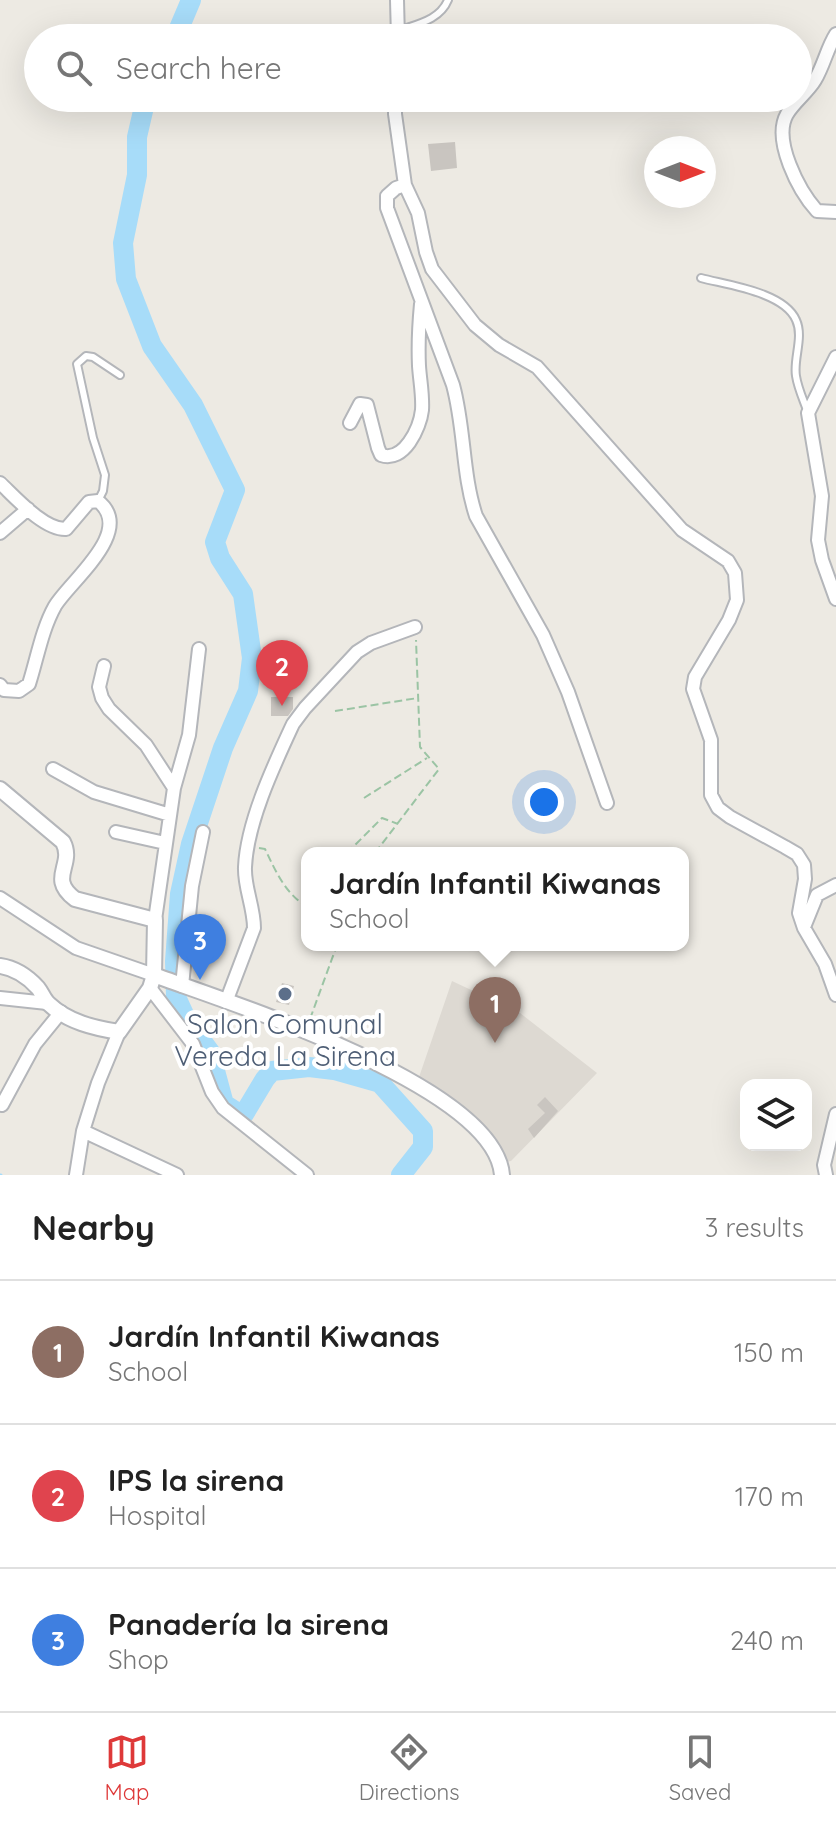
<!DOCTYPE html>
<html lang="en">
<head>
<meta charset="utf-8">
<style>
	:root { --surface:#fff; --page:#f2f2f2; --text:#222; --muted:#767676; --line:#e0e0e0; --accent:#de3939 }
	body { margin:0; font-family:Quicksand,sans-serif; background:var(--page); color:var(--text) }
	.controls { position:absolute; right:24px; bottom:24px; display:grid; overflow:hidden; border-radius:16px; box-shadow:0 8px 32px #0002 }
	.controls button { width:72px; height:72px; display:grid; place-items:center; padding:0; border:0; border-bottom:2px solid var(--line); background:var(--surface); color:var(--text); font:40px sans-serif }
	.compass { position:absolute; left:644px; top:136px; width:72px; height:72px; border-radius:50%; background:var(--surface); box-shadow:0 8px 32px #0002; rotate:90deg }
	.you { position:absolute; left:544px; top:802px; width:28px; height:28px; margin:-20px; border:6px solid #fff; border-radius:50%; background:#1a73e8; box-shadow:0 0 0 12px #1a73e833 }
	.badge { display:grid; place-items:center; width:52px; height:52px; border-radius:50%; background:var(--accent); color:#fff; font-size:26px; font-weight:700 }
	.pin { position:absolute; translate:-50% -66px; filter:drop-shadow(0 2px 4px #0008) }
	.pin::after { content:''; position:absolute; top:42px; width:28px; height:24px; background:inherit; clip-path:polygon(0 0,100% 0,50% 100%) }
	.popup { position:absolute; left:301px; top:847px; width:388px; height:104px; box-sizing:border-box; display:grid; place-content:center; border-radius:16px; background:var(--surface); filter:drop-shadow(0 2px 6px #0005); font-size:26px; white-space:nowrap; color:var(--muted) }
	.popup b { font-size:30px; color:var(--text) }
	.popup::after { content:''; position:absolute; left:50%; top:100%; margin-left:-16px; border:16px solid transparent; border-top-color:var(--surface) }
	.list { margin:0; padding:0; list-style:none }
	h2 { display:flex; justify-content:space-between; align-items:center; height:104px; margin:0; padding:0 32px; font-size:34px }
	h2 small { font-size:26px; font-weight:400; color:var(--muted) }
	.list li { display:grid; grid-template-columns:52px 1fr auto; gap:24px; align-items:center; box-sizing:border-box; height:144px; padding:0 32px; border-top:2px solid var(--line) }
	.list b { display:block; font-size:30px; white-space:nowrap }
	.list p { margin:0; font-size:26px; white-space:nowrap; color:var(--muted) }
	.list em { font-size:26px; font-style:normal; color:var(--muted) }
	.icon { flex:none; width:44px; height:44px; fill:none; stroke:currentColor; stroke-width:2; stroke-linecap:round; stroke-linejoin:round }
	.map { position:relative; flex:none; width:836px; height:1175px; overflow:hidden }
	.search { position:absolute; background:var(--surface); box-shadow:0 8px 32px #0002; left:24px; right:24px; top:24px; height:88px; display:flex; align-items:center; gap:20px; box-sizing:border-box; padding:0 28px; border-radius:44px; color:var(--muted); font-size:30px }
	.sheet { height:536px; background:var(--surface) }
	nav { display:flex; justify-content:space-around; align-items:center; box-sizing:border-box; height:112px; border-top:2px solid var(--line); background:var(--surface); font-size:22px; color:var(--muted) }
	nav a { display:grid; justify-items:center; gap:4px }
	nav .on { color:var(--accent) }
	.map>svg:first-child { display:block }
	.education { fill:#ddd9d2 }
	.lines { fill:none; stroke-linecap:round; stroke-linejoin:round }
	.stream { stroke:#a7dcf9; stroke-width:3 }
	.river { stroke:#a7dcf9; stroke-width:20 }
	.building { fill:#c9c5c0 }
	.service-casing { stroke:#b4b6ba; stroke-width:10 }
	.minor-casing { stroke:#b4b6ba; stroke-width:16 }
	.tertiary-casing { stroke:#b4b6ba; stroke-width:18 }
	.path { stroke:#9bc4a4; stroke-width:2; stroke-dasharray:8 4; stroke-linecap:butt }
	.service { stroke:#fff; stroke-width:6 }
	.minor { stroke:#fff; stroke-width:12 }
	.tertiary { stroke:#fff; stroke-width:14 }
	.service-dot { fill:#5c6f8a; stroke:#fff; stroke-width:3 }
	.labels { text-anchor:middle; dominant-baseline:central; stroke-width:8; stroke-linejoin:round; paint-order:stroke }
	.service-label { font-size:28px; fill:#4e5e75; stroke:#fff }
</style>
</head>
<body>
<div class="map">
<svg width="836" height="1175" viewBox="0 0 836 1175">
	<rect width="100%" height="100%" fill="#edeae3"/>
	<path class="education" d="M 452,981 L 520,1013 L 597,1073 L 511,1161 L 501,1163 L 492,1145 L 417,1083 Z"/>
	<g class="lines">
		<path class="stream" d="M 0,1175 L 1,1175"/>
		<path class="river" d="M 175,38 L 191,0
			M 146,98 L 137,137 L 137,175 L 123,243 L 126,279 L 152,346 L 193,405 L 235,490 L 215,542 L 220,558 L 243,594 L 252,658 L 248,691 L 223,748 L 191,844 L 180,894 L 175,961 L 176,997 L 187,1021 L 210,1052 L 224,1104 L 241,1115 L 244,1114 L 265,1079 L 272,1071 L 309,1067 L 334,1070 L 380,1083 L 423,1131 L 423,1147 L 401,1175"/>
	</g>
	<path class="building" d="M 455,142 L 457,168 L 431,171 L 428,144 Z
		M 271,697 L 293,697 L 293,709 L 288,716 L 271,716 Z
		M 282,983 L 294,986 L 289,1005 L 276,1002 Z
		M 545,1097 L 558,1111 L 534,1138 L 528,1129 L 545,1113 L 537,1105 Z"/>
	<g class="lines">
		<defs>
			<path id="service" d="M 398,31 C 417,24 440,20 448,0
				M 701,278 C 727,285 784,292 796,320 C 804,337 793,359 796,376 C 798,389 804,401 808,413
				M 98,501 L 103,491 L 105,475 L 93,438 L 77,364 L 86,356 L 93,357 L 120,375"/>
			<path id="minor" d="M 397,0 L 398,38
				M 836,34 C 827,48 824,65 815,80 C 808,92 795,101 787,114 C 772,140 799,191 817,211 L 836,212
				M 395,98 L 395,114 L 405,185 L 418,213 L 426,252 L 432,269 L 475,325 L 499,345 L 537,367 L 682,530 L 728,561 L 735,573 L 737,600 L 729,620 L 695,677 L 693,689 L 711,740 L 711,795 L 718,808 L 730,817 L 785,847 L 797,854 L 804,865 L 805,879 L 799,913 L 804,928 L 825,964 L 836,995
				M 405,185 L 396,188 L 387,196 L 387,208 L 453,385 C 465,429 462,474 476,516 L 543,635 L 568,692 L 607,803
				M 836,357 L 808,413 L 822,496 L 818,540 L 822,560 L 836,599
				M 350,423 L 360,404 L 367,405 L 378,448 L 381,455 C 404,463 420,428 422,410 C 423,395 420,381 419,366 C 418,345 419,325 421,304
				M 0,483 C 15,497 44,530 66,529 L 89,502 L 98,501 C 136,531 70,581 55,606 C 42,629 37,659 29,684 L 19,691 L 4,690 L 0,685
				M 0,533 L 28,509
				M 104,666 L 99,687 L 102,698 L 109,709 L 146,745 L 174,788
				M 53,769 L 94,792 L 170,815
				M 116,832 L 165,843
				M 0,898 L 76,948 L 154,975
				M 155,920 L 174,788 L 189,735 L 199,649
				M 804,927 L 817,895 L 836,885
				M 182,986 L 192,886 L 203,832
				M 150,988 L 193,1044 L 212,1092 L 223,1108 L 307,1175
				M 0,998 L 47,1003
				M 226,1002 L 254,928 C 254,907 244,887 245,867 C 247,822 274,765 293,724 L 305,708 L 357,652 L 371,643 L 415,627
				M 2,1105 L 35,1044 L 61,1012
				M 83,1131 L 177,1175
				M 76,1175 L 83,1131 L 98,1083 L 119,1032
				M 826,1175 L 824,1165 L 836,1114"/>
			<path id="tertiary" d="M 0,789 L 63,842 C 75,865 47,878 75,899 L 155,920 L 154,975 L 150,988 L 119,1032 C 94,1028 68,1022 49,1004 C 44,1000 42,993 38,988 C 28,977 14,968 0,966
				M 154,975 C 230,1003 495,1086 502,1175"/>
		</defs>
		<use href="#service" class="service-casing"/>
		<use href="#minor" class="minor-casing"/>
		<use href="#tertiary" class="tertiary-casing"/>
		<path class="path" d="M 335,711 L 418,698
			M 364,798 L 427,758
			M 259,848 L 265,849 C 276,872 285,893 307,907
			M 347,853 L 382,818 L 398,824
			M 375,853 L 439,769 L 420,747 L 416,640
			M 310,1019 L 337,945"/>
		<use href="#service" class="service"/>
		<use href="#minor" class="minor"/>
		<use href="#tertiary" class="tertiary"/>
	</g>
	<circle class="service-dot" cx="285" cy="994" r="8"/>
	<g class="labels">
		<g class="service-label">
			<text x="285" y="1023">Salon Comunal<tspan x="285" dy="32">Vereda La Sirena</tspan></text>
		</g>
	</g>
</svg>
<div class="controls">
<button><svg class="icon" aria-label="layers" viewBox="0 0 24 24"><path d="M12 4l9 5-9 5-9-5zM3 14l9 5 9-5"/></svg></button>
</div>
<svg class="compass" viewBox="-18 -18 36 36"><path d="M0-13l5 13h-10z" fill="#e53935"/><path d="M0 13l5-13h-10z" fill="#767676"/></svg>
<div class="you"></div>
<div class="pin badge" style="left:495px;top:1043px;background:#8d6e63">1</div>
<div class="popup"><b>Jardín Infantil Kiwanas</b>School</div>
<div class="pin badge" style="left:282px;top:706px;background:#e0444e">2</div>
<div class="pin badge" style="left:200px;top:980px;background:#3f7fe0">3</div>
<div class="search"><svg class="icon" aria-label="search" viewBox="0 0 24 24"><circle cx="10" cy="10" r="6"/><path d="M15 15l6 6"/></svg>Search here</div>
</div>
<section class="sheet">
<h2>Nearby<small>3 results</small></h2>
<ul class="list">
<li><span class="badge" style="background:#8d6e63">1</span><div><b>Jardín Infantil Kiwanas</b><p>School</p></div><em>150 m</em></li>
<li><span class="badge" style="background:#e0444e">2</span><div><b>IPS la sirena</b><p>Hospital</p></div><em>170 m</em></li>
<li><span class="badge" style="background:#3f7fe0">3</span><div><b>Panadería la sirena</b><p>Shop</p></div><em>240 m</em></li>
</ul>
</section>
<nav>
<a class="on"><svg class="icon" aria-label="map" viewBox="0 0 24 24"><path d="M3 6l6-2 6 2 6-2v14l-6 2-6-2-6 2zM9 4v14M15 6v14"/></svg>Map</a>
<a><svg class="icon" aria-label="directions" viewBox="0 0 24 24"><path d="M12 3l9 9-9 9-9-9zM9 14v-3h6M13 9l2 2-2 2"/></svg>Directions</a>
<a><svg class="icon" aria-label="saved" viewBox="0 0 24 24"><path d="M7 4h10v16l-5-4-5 4z"/></svg>Saved</a>
</nav>
</body>
</html>
